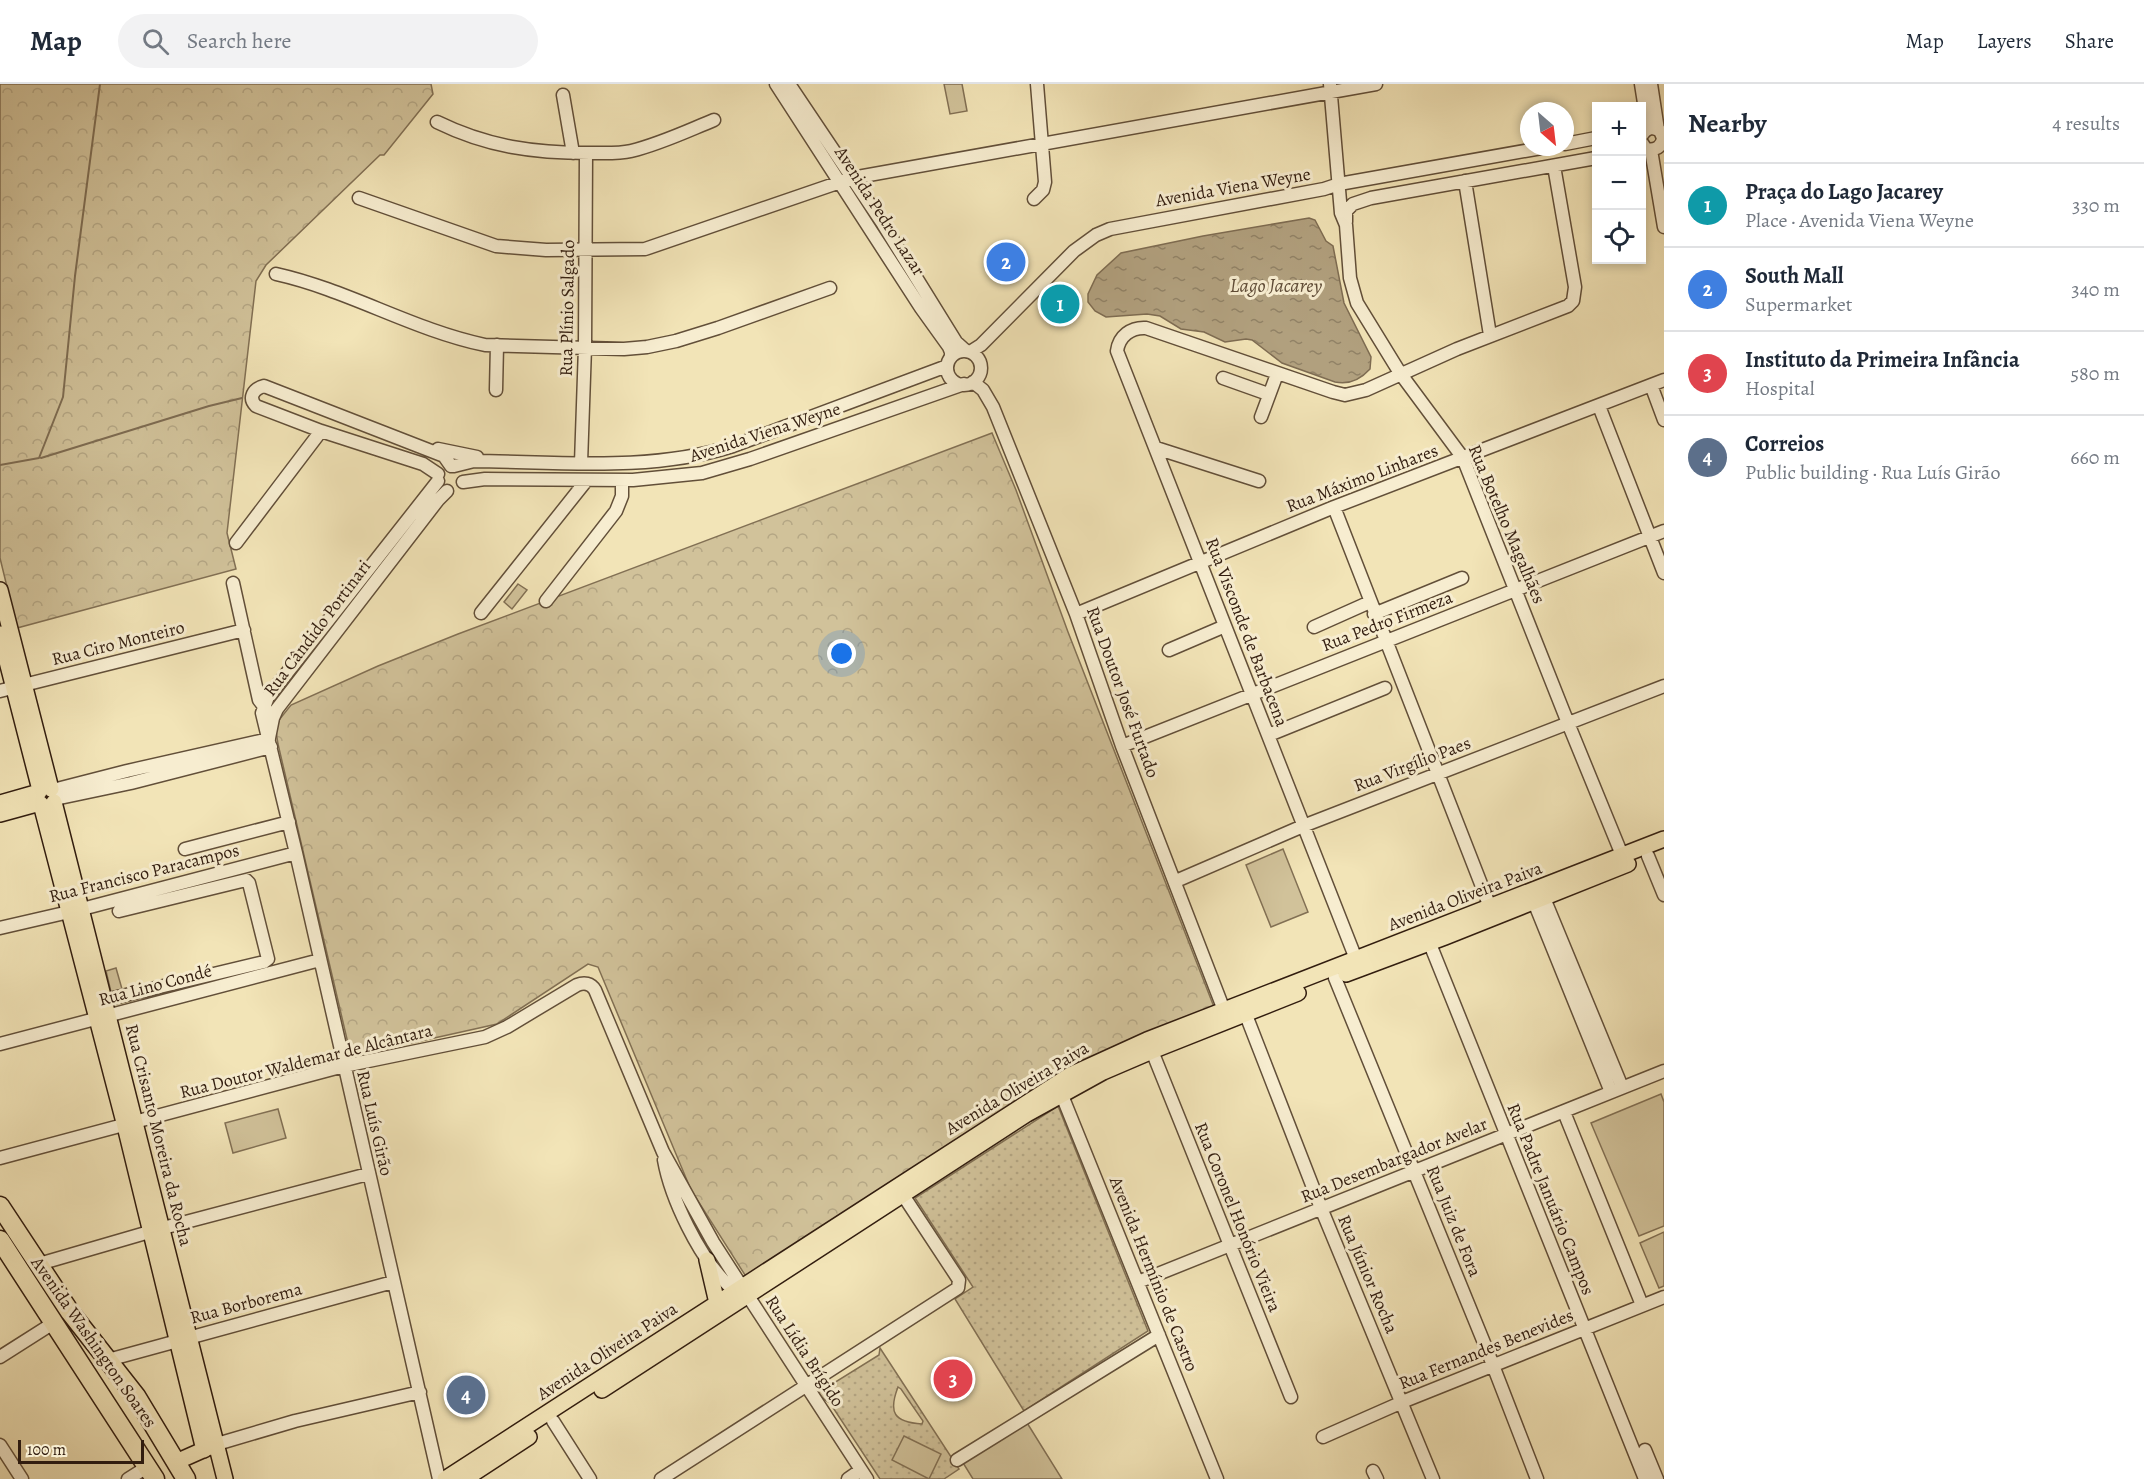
<!DOCTYPE html>
<html lang="en">
<head>
<meta charset="utf-8">
<style>
	:root { --surface:#fff; --page:#f2f2f3; --text:#1f2937; --muted:#747a83; --line:#e0e1e3; --accent:#0f766e }
	body { margin:0; font-family:Alegreya,serif; background:var(--page); color:var(--text) }
	.controls { position:absolute; right:18px; top:18px; display:grid; overflow:hidden; border-radius:0px; box-shadow:0 3px 9px #0003 }
	.controls button { width:54px; height:54px; display:grid; place-items:center; padding:0; border:0; border-bottom:2px solid var(--line); background:var(--surface); color:var(--text); font:30px sans-serif }
	.compass { position:absolute; left:1520px; top:18px; width:54px; height:54px; border-radius:50%; background:var(--surface); box-shadow:0 3px 9px #0003; rotate:152deg }
	.scale { position:absolute; left:18px; bottom:15px; width:126px; box-sizing:border-box; padding-left:6px; border:3px solid #321d0f; border-top:0; font-size:16px; line-height:21px; white-space:nowrap; color:#321d0f; -webkit-text-stroke:4px #f7edd0; paint-order:stroke }
	.you { position:absolute; left:842px; top:570px; width:21px; height:21px; margin:-15px; border:4px solid #fff; border-radius:50%; background:#1a73e8; box-shadow:0 0 0 9px #1a73e833 }
	.badge { display:grid; place-items:center; width:39px; height:39px; border-radius:50%; background:var(--accent); color:#fff; font-size:20px; font-weight:700 }
	.pin { position:absolute; translate:-50% -50%; border:3px solid #fff; box-shadow:0 2px 6px #0006 }
	.list { margin:0; padding:0; list-style:none }
	h2 { display:flex; justify-content:space-between; align-items:center; height:78px; margin:0; padding:0 24px; font-size:26px }
	h2 small { font-size:20px; font-weight:400; color:var(--muted) }
	.list li { display:grid; grid-template-columns:39px 1fr auto; gap:18px; align-items:center; box-sizing:border-box; height:84px; padding:0 24px; border-top:2px solid var(--line) }
	.list b { display:block; font-size:22px; white-space:nowrap }
	.list p { margin:0; font-size:20px; white-space:nowrap; color:var(--muted) }
	.list em { font-size:20px; font-style:normal; color:var(--muted) }
	.icon { flex:none; width:33px; height:33px; fill:none; stroke:currentColor; stroke-width:2; stroke-linecap:round; stroke-linejoin:round }
	.map { position:relative; flex:none; width:1664px; height:1395px; overflow:hidden }
	header { display:flex; align-items:center; gap:36px; box-sizing:border-box; height:84px; padding:0 30px; background:var(--surface); border-bottom:2px solid var(--line) }
	header strong { font-size:28px }
	nav { display:flex; gap:33px; margin-inline-start:auto; font-size:21px }
	.search { width:420px; height:54px; background:var(--page); display:flex; align-items:center; gap:15px; box-sizing:border-box; padding:0 21px; border-radius:33px; color:var(--muted); font-size:22px }
	main { display:flex }
	aside { flex:1; background:var(--surface) }
	.map>svg:first-child { display:block }
	.grass { fill:url(#grass-dots); stroke:#827054; stroke-width:1.5; fill-rule:evenodd }
	.forest { fill:url(#forest-crowns); stroke:#827054; stroke-width:1.5 }
	.garden { fill:#d1c29a; stroke:#827054; stroke-width:1.5 }
	.water { fill:url(#water-ripples); stroke:#7e6c52; stroke-width:1.5 }
	.lines { fill:none; stroke-linecap:round; stroke-linejoin:round }
	.stream { stroke:#7e6c52; stroke-width:2 }
	.minor-casing { stroke:#624f39; stroke-width:15 }
	.major-casing { stroke:#321d0f; stroke-width:18 }
	.highway-casing { stroke:#321d0f; stroke-width:21 }
	.minor { stroke:#f7edd0; stroke-width:12 }
	.major { stroke:#f2e4b7; stroke-width:15 }
	.highway { stroke:#f2e4b7; stroke-width:18 }
	.labels { text-anchor:middle; dominant-baseline:central; stroke-width:6; stroke-linejoin:round; paint-order:stroke }
	.street-label { font-size:18px; fill:#321d0f; stroke:#f7edd0 }
	.water-label { font-size:20px; font-style:italic; fill:#5e4b36; stroke:#f7edd0 }
</style>
</head>
<body>
<header>
<strong>Map</strong>
<div class="search"><svg class="icon" aria-label="search" viewBox="0 0 24 24"><circle cx="10" cy="10" r="6"/><path d="M15 15l6 6"/></svg>Search here</div>
<nav><a>Map</a><a>Layers</a><a>Share</a></nav>
</header>
<main>
<div class="map">
<svg width="1664" height="1395" viewBox="0 0 1664 1395">
	<defs>
		<pattern id="grass-dots" width="8" height="8" patternUnits="userSpaceOnUse" patternTransform="scale(1.5)"><rect width="8" height="8" fill="#d1c29a"/><path d="M2 2h.1M6 6h.1" fill="none" stroke="#b4a684" stroke-width="1.8" stroke-linecap="round"/></pattern>
		<pattern id="forest-crowns" width="20" height="18" patternUnits="userSpaceOnUse" patternTransform="scale(1.5)"><rect width="20" height="18" fill="#d1c29a"/><path d="M2 6a3 3 0 1 1 6 0M12 15a3 3 0 1 1 6 0" fill="none" stroke="#b4a684"/></pattern>
		<pattern id="water-ripples" width="26" height="14" patternUnits="userSpaceOnUse" patternTransform="scale(1.5)"><rect width="26" height="14" fill="#b1a07e"/><path d="M2 4q2-2 4 0t4 0M15 11q2-2 4 0t4 0" fill="none" stroke="#918266"/></pattern>
	</defs>
	<rect width="100%" height="100%" fill="#f2e4b7"/>
	<filter id="stains"><feTurbulence type="fractalNoise" baseFrequency=".00333" numOctaves="4"/><feColorMatrix values="0 0 0 0 .2 0 0 0 0 .09 0 0 0 0 .02 0 0 0 .5 -.17"/></filter>
	<radialGradient id="worn" r=".72"><stop offset=".6" stop-color="#630" stop-opacity="0"/><stop offset="1" stop-color="#630" stop-opacity=".3"/></radialGradient>
	<path class="grass" d="M 1058,1022 L 1148,1247 L 1024,1327 L 955,1215 L 973,1203 L 915,1114 Z
		M 880,1264 L 959,1385 L 944,1395 L 880,1395 L 830,1319 C 824,1316 817,1311 817,1302 L 825,1297 L 834,1299 L 879,1271 ZM 898,1303 L 901,1305 L 923,1337 L 922,1340 C 894,1338 888,1329 898,1303 Z"/>
	<path class="forest" d="M 0,0 L 431,0 L 433,10 L 384,71 L 380,71 L 266,181 L 256,197 L 227,449 L 236,485 L 17,544 L 0,474 Z
		M 992,349 L 1016,406 L 1068,548 L 1214,923 L 1037,1004 L 748,1191 L 745,1191 L 691,1106 L 598,883 L 588,880 L 497,940 L 358,971 L 350,968 L 278,660 L 276,647 L 279,636 L 291,621 L 378,582 L 458,550 Z"/>
	<path class="garden" d="M 944,0 L 962,0 L 967,27 L 950,30 Z
		M 518,500 L 527,506 L 512,525 L 504,518 Z
		M 1283,765 L 1308,828 L 1271,843 L 1246,781 Z
		M 116,884 L 122,905 L 111,908 L 106,887 Z
		M 1661,1010 L 1664,1018 L 1664,1142 L 1639,1152 L 1591,1039 Z
		M 278,1025 L 286,1054 L 233,1069 L 225,1039 Z
		M 1664,1148 L 1664,1202 L 1659,1204 L 1640,1159 Z
		M 1024,1334 L 1062,1395 L 973,1395 L 960,1374 Z
		M 904,1352 L 941,1370 L 929,1395 L 892,1376 Z"/>
	<path class="water" d="M 1309,134 L 1315,136 L 1326,157 L 1333,162 L 1344,219 L 1371,273 L 1370,285 C 1360,296 1349,301 1335,298 L 1282,279 L 1252,256 L 1246,255 L 1225,258 L 1204,248 L 1181,245 L 1160,232 L 1147,230 L 1106,233 L 1095,227 L 1088,218 L 1088,210 L 1097,191 L 1121,169 L 1203,152 Z"/>
	<g class="lines">
		<path class="stream" d="M 41,374 L 209,322 L 242,314
			M 0,381 L 39,374 L 63,313 L 75,192 L 100,0"/>
		<defs>
			<path id="minor" d="M 776,0 L 921,224 L 949,263 L 951,268 L 951,273
				M 789,0 L 883,140 L 956,258 L 966,267
				M 1330,0 L 1341,129 L 1346,141 L 1350,194 L 1357,219 L 1400,289 L 1463,374 L 1568,639 L 1622,771
				M 1641,0 L 1648,44
				M 1651,0 L 1658,46
				M 563,11 L 573,69
				M 437,38 C 488,63 534,69 590,69 C 603,69 618,70 631,67 C 660,60 687,47 714,36
				M 1642,51 C 1646,44 1653,42 1660,47 L 1663,54 C 1662,63 1655,67 1646,65 L 1642,59
				M 1565,60 L 1596,54
				M 1651,66 L 1664,143
				M 1465,97 L 1490,251
				M 359,114 L 496,162 L 546,166 L 645,165 L 852,94 L 1376,0
				M 1034,115 L 1043,106 L 1045,98 L 1037,0
				M 1346,138 L 1346,127 L 1353,120 L 1371,114 L 1596,74
				M 276,190 C 348,206 413,246 485,261 L 624,265 L 647,263 L 676,257 L 718,244 L 830,204
				M947 284a17 17 0 1 1 34 0a17 17 0 1 1-34 0Z
				M 970,268 L 981,261 L 1074,167 L 1096,151 L 1110,145 L 1324,105 L 1339,100 L 1547,63
				M 1223,294 L 1268,310
				M 973,298 L 983,306 L 993,323 L 1076,530 L 1122,662 L 1227,934
				M 1651,301 L 1664,336
				M 496,306 L 497,261
				M 1599,322 L 1664,489
				M 1261,333 L 1277,290
				M 1156,364 L 1259,397
				M 438,365 L 477,373
				M 581,379 L 585,263 L 586,69
				M 454,382 L 474,377 C 560,378 650,388 733,362 L 947,282
				M 438,390 L 423,380 L 321,347 L 256,322 C 248,314 253,305 264,302 L 444,372 L 451,382
				M 438,397 L 268,613 L 262,629 L 296,769 L 439,1395
				M 463,398 L 485,395 L 633,396 L 702,389 L 750,375 L 964,300
				M 1334,423 L 1490,823
				M 236,459 L 321,347
				M 233,499 L 259,616 L 266,625
				M 546,517 L 616,427 L 622,412 L 622,397
				M 481,529 L 586,397
				M 1076,530 L 1334,423 L 1664,296
				M 1374,530 L 1462,494
				M 1314,543 L 1370,518
				M 1169,566 L 1225,542
				M 0,607 L 244,546
				M 1269,651 L 1385,604
				M 269,654 L 273,634 L 277,625 L 438,416 L 447,407
				M 1122,662 L 1664,447
				M 53,706 L 127,687 L 269,655
				M 55,715 L 131,699 L 271,663
				M 185,765 L 289,738
				M 1648,772 L 1664,811
				M 1176,797 L 1303,742 L 1664,602
				M 1544,814 L 1622,1003
				M 1534,818 L 1611,1008
				M 0,844 L 82,825 L 296,769
				M 1426,850 L 1645,1395
				M 1356,875 L 1117,267 C 1119,252 1131,243 1146,244 L 1333,308 L 1345,311 L 1366,306 L 1457,265 L 1568,222 L 1573,217 L 1575,203 L 1554,82
				M 1335,894 L 1489,1271 L 1537,1395
				M 105,916 L 264,878 L 268,875 L 249,799 L 246,796 L 119,827
				M 1246,931 L 1321,1124 L 1433,1395
				M 0,960 L 320,876
				M 1152,967 L 1291,1313
				M 1059,1004 L 1217,1395
				M 1564,1028 L 1642,1221
				M 0,1074 L 344,982 L 485,953 L 507,943 L 577,901 C 584,898 591,899 595,906 L 663,1068 L 713,1158 L 742,1203
				M 664,1076 C 671,1115 699,1173 728,1201 C 733,1206 741,1209 748,1212 L 867,1395
				M 39,1180 L 163,1144 L 368,1090
				M 1138,1198 L 1664,987
				M 0,1273 L 55,1238
				M 108,1276 L 393,1198
				M 553,1337 L 590,1395
				M 1323,1353 L 1407,1316 L 1664,1213
				M 217,1360 L 295,1337 L 420,1308
				M 0,1361 L 22,1395
				M 1645,1366 L 1657,1395
				M 957,1376 L 1159,1251
				M 1373,1387 L 1377,1395
				M 128,1395 L 147,1383
				M 661,1395 L 958,1204 L 959,1196 L 903,1111
				M 848,1395 L 861,1386"/>
			<path id="major" d="M 0,506 L 51,705
				M 0,550 L 40,706
				M 54,718 L 225,1395
				M 0,719 L 39,708
				M 41,720 L 125,1042 L 204,1366
				M 0,730 L 40,719
				M 1346,890 L 1445,853 L 1628,780
				M 707,1176 L 717,1219
				M 602,1306 L 1027,1030 L 1103,988 L 1152,967 L 1298,909
				M 176,1378 L 212,1362
				M 445,1395 L 1070,991 L 1147,956 L 1664,755
				M 465,1395 L 529,1353"/>
			<path id="highway" d="M 0,1122 L 70,1228 L 136,1312 L 186,1395
				M 0,1156 L 155,1395"/>
		</defs>
		<use href="#minor" class="minor-casing"/>
		<use href="#major" class="major-casing"/>
		<use href="#highway" class="highway-casing"/>
		<use href="#minor" class="minor"/>
		<use href="#major" class="major"/>
		<use href="#highway" class="highway"/>
	</g>
	<g class="labels">
		<g class="street-label">
			<text transform="translate(1233 103) rotate(-10)">Avenida Viena Weyne</text>
			<text transform="translate(880 127) rotate(57)">Avenida Pedro Lazar</text>
			<text transform="translate(567 224) rotate(-89)">Rua Plínio Salgado</text>
			<text transform="translate(765 348) rotate(-18)">Avenida Viena Weyne</text>
			<text transform="translate(1362 394) rotate(-21)">Rua Máximo Linhares</text>
			<text transform="translate(1507 440) rotate(67)">Rua Botelho Magalhães</text>
			<text transform="translate(1387 537) rotate(-21)">Rua Pedro Firmeza</text>
			<text transform="translate(317 544) rotate(-53)">Rua Cândido Portinari</text>
			<text transform="translate(1247 548) rotate(69)">Rua Visconde de Barbacena</text>
			<text transform="translate(118 559) rotate(-14)">Rua Ciro Monteiro</text>
			<text transform="translate(1123 608) rotate(70)">Rua Doutor José Furtado</text>
			<text transform="translate(1412 680) rotate(-21)">Rua Virgílio Paes</text>
			<text transform="translate(144 789) rotate(-14)">Rua Francisco Paracampos</text>
			<text transform="translate(1465 812) rotate(-21)">Avenida Oliveira Paiva</text>
			<text transform="translate(155 901) rotate(-15)">Rua Lino Condé</text>
			<text transform="translate(306 977) rotate(-14)">Rua Doutor Waldemar de Alcântara</text>
			<text transform="translate(1017 1004) rotate(-31)">Avenida Oliveira Paiva</text>
			<text transform="translate(375 1039) rotate(77)">Rua Luís Girão</text>
			<text transform="translate(159 1051) rotate(76)">Rua Crisanto Moreira da Rocha</text>
			<text transform="translate(1394 1076) rotate(-22)">Rua Desembargador Avelar</text>
			<text transform="translate(1551 1115) rotate(68)">Rua Padre Januário Campos</text>
			<text transform="translate(1238 1133) rotate(68)">Rua Coronel Honório Vieira</text>
			<text transform="translate(1454 1137) rotate(68)">Rua Juiz de Fora</text>
			<text transform="translate(1154 1190) rotate(68)">Avenida Hermínio de Castro</text>
			<text transform="translate(1368 1190) rotate(67)">Rua Júnior Rocha</text>
			<text transform="translate(246 1219) rotate(-15)">Rua Borborema</text>
			<text transform="translate(94 1258) rotate(55)">Avenida Washington Soares</text>
			<text transform="translate(1486 1265) rotate(-22)">Rua Fernandes Benevides</text>
			<text transform="translate(607 1267) rotate(-33)">Avenida Oliveira Paiva</text>
			<text transform="translate(805 1267) rotate(57)">Rua Lídia Brígido</text>
		</g>
		<g class="water-label">
			<text x="1276" y="201">Lago Jacarey</text>
		</g>
	</g>
	<rect width="100%" height="100%" filter="url(#stains)"/>
	<rect width="100%" height="100%" fill="url(#worn)"/>
</svg>
<div class="controls">
<button>+</button>
<button>−</button>
<button><svg class="icon" aria-label="locate" viewBox="0 0 24 24"><circle cx="12" cy="12" r="6"/><path d="M12 2v4M12 18v4M2 12h4M18 12h4"/></svg></button>
</div>
<svg class="compass" viewBox="-18 -18 36 36"><path d="M0-13l5 13h-10z" fill="#e53935"/><path d="M0 13l5-13h-10z" fill="#747a83"/></svg>
<div class="scale">100 m</div>
<div class="you"></div>
<div class="pin badge" style="left:1060px;top:220px;background:#0f9aa8">1</div>
<div class="pin badge" style="left:1006px;top:178px;background:#3f7fe0">2</div>
<div class="pin badge" style="left:953px;top:1295px;background:#e0444e">3</div>
<div class="pin badge" style="left:466px;top:1311px;background:#5c6f8a">4</div>
</div>
<aside>
<h2>Nearby<small>4 results</small></h2>
<ul class="list">
<li><span class="badge" style="background:#0f9aa8">1</span><div><b>Praça do Lago Jacarey</b><p>Place · Avenida Viena Weyne</p></div><em>330 m</em></li>
<li><span class="badge" style="background:#3f7fe0">2</span><div><b>South Mall</b><p>Supermarket</p></div><em>340 m</em></li>
<li><span class="badge" style="background:#e0444e">3</span><div><b>Instituto da Primeira Infância</b><p>Hospital</p></div><em>580 m</em></li>
<li><span class="badge" style="background:#5c6f8a">4</span><div><b>Correios</b><p>Public building · Rua Luís Girão</p></div><em>660 m</em></li>
</ul>
</aside>
</main>
</body>
</html>
